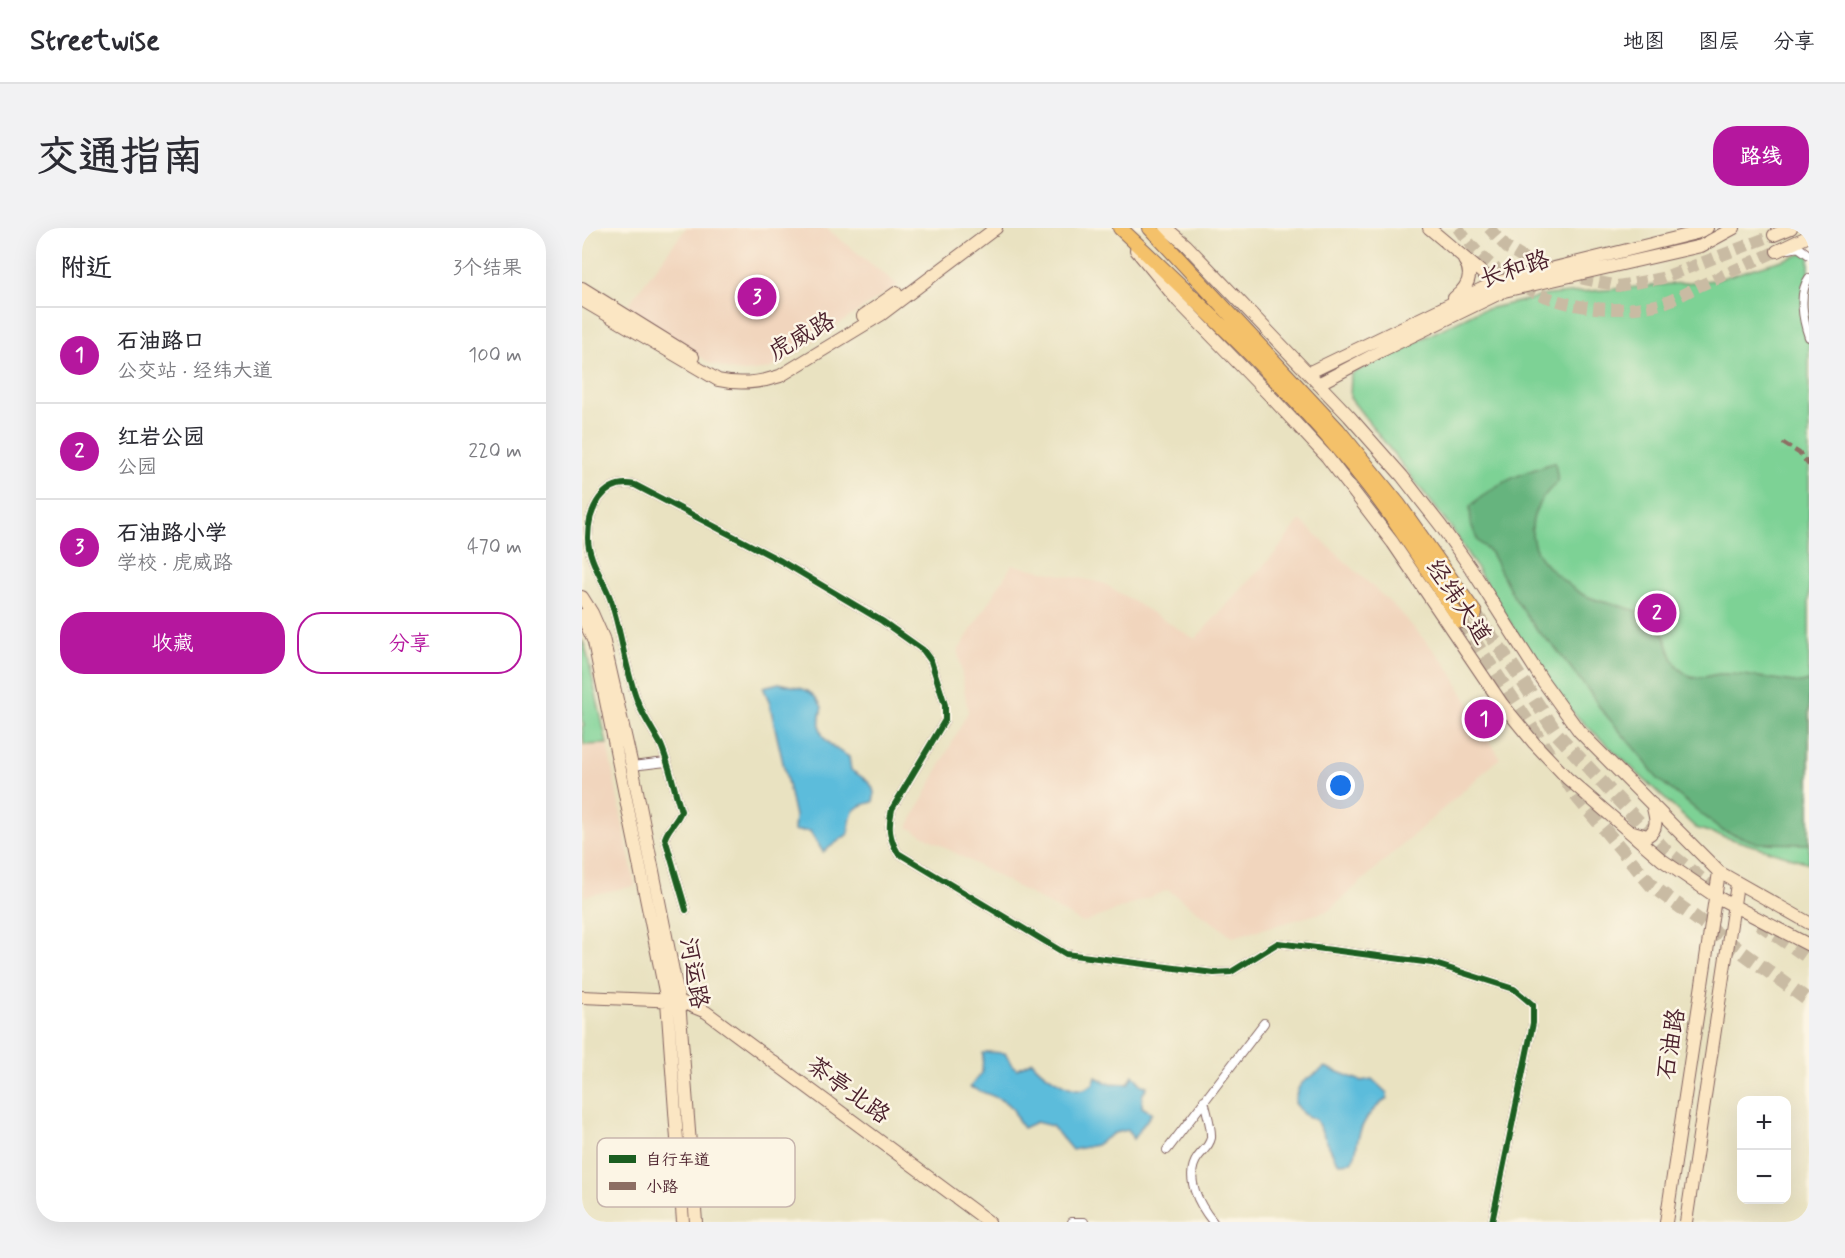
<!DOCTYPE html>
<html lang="zh">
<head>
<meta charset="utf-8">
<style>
	:root { --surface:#fff; --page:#f2f2f3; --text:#2b2b33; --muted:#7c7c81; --line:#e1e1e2; --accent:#b5179e }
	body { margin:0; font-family:Mynerve,"LXGW WenKai TC",sans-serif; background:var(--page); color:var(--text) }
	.controls { position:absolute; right:18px; bottom:18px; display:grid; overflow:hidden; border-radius:12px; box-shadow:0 6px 24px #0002 }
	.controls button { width:54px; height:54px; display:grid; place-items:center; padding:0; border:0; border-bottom:2px solid var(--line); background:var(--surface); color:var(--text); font:30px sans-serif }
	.you { position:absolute; left:759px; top:558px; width:21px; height:21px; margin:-15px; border:4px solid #fff; border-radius:50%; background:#1a73e8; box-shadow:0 0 0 9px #1a73e833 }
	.badge { display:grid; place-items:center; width:39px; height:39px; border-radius:50%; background:var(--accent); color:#fff; font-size:20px; font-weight:700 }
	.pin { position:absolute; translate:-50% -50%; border:3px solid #fff; box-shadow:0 2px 6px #0006 }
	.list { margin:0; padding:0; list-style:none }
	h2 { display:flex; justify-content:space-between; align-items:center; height:78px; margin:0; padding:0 24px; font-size:26px }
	h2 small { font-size:20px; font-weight:400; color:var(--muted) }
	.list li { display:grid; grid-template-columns:39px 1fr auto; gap:18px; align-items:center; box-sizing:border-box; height:96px; padding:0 24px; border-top:2px solid var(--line) }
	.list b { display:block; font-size:22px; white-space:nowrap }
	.list p { margin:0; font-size:20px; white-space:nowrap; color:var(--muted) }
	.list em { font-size:20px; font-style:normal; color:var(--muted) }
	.actions { display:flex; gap:12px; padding:18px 24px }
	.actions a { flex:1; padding:14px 0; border:2px solid var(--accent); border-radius:24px; text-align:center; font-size:21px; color:var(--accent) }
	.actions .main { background:var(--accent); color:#fff }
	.map { position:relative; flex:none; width:1227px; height:994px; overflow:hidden; border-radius:24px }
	header { display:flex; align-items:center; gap:36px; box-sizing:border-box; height:84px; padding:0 30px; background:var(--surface); border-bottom:2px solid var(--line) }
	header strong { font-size:28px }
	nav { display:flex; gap:33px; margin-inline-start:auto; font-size:21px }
	.intro { display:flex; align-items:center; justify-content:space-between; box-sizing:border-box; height:144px; padding:0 36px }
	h1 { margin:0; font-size:42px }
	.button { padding:15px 27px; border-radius:24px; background:var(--accent); color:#fff; font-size:21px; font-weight:700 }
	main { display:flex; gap:36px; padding:0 36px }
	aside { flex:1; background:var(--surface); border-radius:24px; box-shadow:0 6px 24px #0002 }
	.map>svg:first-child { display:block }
	.built { fill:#f1d5bd }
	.green { fill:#7dd295; stroke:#647860; stroke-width:1.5 }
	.forest { fill:#66b47e; stroke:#586a54; stroke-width:1.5 }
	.water { fill:#5cbcdb; stroke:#536e83; stroke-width:1.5 }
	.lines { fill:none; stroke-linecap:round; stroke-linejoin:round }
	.secondary-tunnel { stroke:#c9bba3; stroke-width:12; stroke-dasharray:12 6; stroke-linecap:butt }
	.primary-tunnel { stroke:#c9bba3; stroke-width:14; stroke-dasharray:14 7; stroke-linecap:butt }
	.street-casing { stroke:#826360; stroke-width:10 }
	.secondary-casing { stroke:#826360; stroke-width:14 }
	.primary-casing { stroke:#826360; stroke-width:16 }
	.street { stroke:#fff; stroke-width:8 }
	.secondary { stroke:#fbe6c3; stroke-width:12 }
	.primary { stroke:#f4c16a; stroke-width:14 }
	.quiet { stroke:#8d6e63; stroke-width:4.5; stroke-dasharray:9 4.5; stroke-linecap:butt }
	.cycleway-casing { stroke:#fcf5e5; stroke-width:10 }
	.cycleway { stroke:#1b5e20; stroke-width:6 }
	.labels { text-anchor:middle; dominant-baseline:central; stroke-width:5; stroke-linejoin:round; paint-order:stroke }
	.street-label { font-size:24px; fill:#4a1f2b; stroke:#fcf5e5 }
	.key { fill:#fcf5e5; stroke:#c7b5ad; stroke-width:1.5 }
	.key-label { font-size:16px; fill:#4a1f2b }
</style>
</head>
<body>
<header>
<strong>Streetwise</strong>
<nav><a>地图</a><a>图层</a><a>分享</a></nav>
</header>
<div class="intro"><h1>交通指南</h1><a class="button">路线</a></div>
<main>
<aside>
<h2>附近<small>3个结果</small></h2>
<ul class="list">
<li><span class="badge">1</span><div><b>石油路口</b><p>公交站 · 经纬大道</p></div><em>100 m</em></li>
<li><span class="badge">2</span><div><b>红岩公园</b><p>公园</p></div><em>220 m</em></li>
<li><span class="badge">3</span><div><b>石油路小学</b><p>学校 · 虎威路</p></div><em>470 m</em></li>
</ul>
<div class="actions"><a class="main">收藏</a><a>分享</a></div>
</aside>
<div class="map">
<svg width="1227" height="994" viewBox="0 0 1227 994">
	<rect width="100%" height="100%" fill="#fcf5e5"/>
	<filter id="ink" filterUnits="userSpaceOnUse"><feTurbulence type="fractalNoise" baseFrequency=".0167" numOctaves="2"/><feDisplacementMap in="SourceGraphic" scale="12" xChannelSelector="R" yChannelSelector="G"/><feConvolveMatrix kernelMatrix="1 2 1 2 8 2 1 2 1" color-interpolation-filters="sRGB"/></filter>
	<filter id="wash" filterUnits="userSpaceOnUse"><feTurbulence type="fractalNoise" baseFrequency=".008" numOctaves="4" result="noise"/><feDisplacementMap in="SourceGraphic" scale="24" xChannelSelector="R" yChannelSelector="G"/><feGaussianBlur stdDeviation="1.35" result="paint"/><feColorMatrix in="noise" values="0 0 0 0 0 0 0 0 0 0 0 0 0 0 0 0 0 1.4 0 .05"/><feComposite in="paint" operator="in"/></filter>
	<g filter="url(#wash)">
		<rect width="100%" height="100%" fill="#e9e2c1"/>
		<path class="built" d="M 104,0 L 244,0 L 316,57 L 198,135 L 187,141 L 162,144 L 148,142 L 129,136 L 43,81 Z
			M 718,292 L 815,381 L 864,436 L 918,530 L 746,683 L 651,709 L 586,662 L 501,695 L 326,599 L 386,484 L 376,423 L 430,337 L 521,355 L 613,411 L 694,324 Z
			M 0,511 L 2,517 L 25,516 L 53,658 L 2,668 Z"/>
		<path class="green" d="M 1227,24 L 1227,635 L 1114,600 L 974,469 L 871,302 L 768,170 L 769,146 L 896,83 L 966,67 L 1133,52 Z
			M 0,412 L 4,421 L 25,516 L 2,517 L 0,499 L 2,497 L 0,492 Z"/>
		<path class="forest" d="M 973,234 L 976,254 C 955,271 943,295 954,322 C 959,336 987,358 1000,366 C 1024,379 1047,374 1072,394 C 1089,407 1083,435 1106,447 C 1118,453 1125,447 1137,446 C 1163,445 1193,452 1219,455 L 1227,453 L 1227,616 L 1176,615 L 1141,603 L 1076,551 L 1058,527 L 1018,480 L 1007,463 L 974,421 L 954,401 L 932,369 L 909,325 L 896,313 L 889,296 L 888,279 C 912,254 942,245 973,234 Z"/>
		<path class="water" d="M 197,455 C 217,460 230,459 240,479 C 232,507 244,516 267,529 L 269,542 C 282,551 296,556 291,574 C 267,580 270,584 266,606 L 241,624 L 228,603 L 212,603 L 213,588 L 187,473 L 181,459 Z
			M 405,824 L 423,825 L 430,837 L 435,841 L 450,833 C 459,845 487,864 502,861 C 505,860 508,858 511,856 L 514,849 L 524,855 L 546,856 L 551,847 L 560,857 L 565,858 L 560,868 L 560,879 L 570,885 L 551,911 L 546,902 L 532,905 L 514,917 L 490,922 L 470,898 L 454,894 L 441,900 C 434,892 434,884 429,879 C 419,869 401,865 388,859 L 400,845 L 401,825 Z
			M 743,839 L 779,853 L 790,851 L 805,865 L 805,871 C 789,881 778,897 775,916 C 774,924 774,927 769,934 L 757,935 L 753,930 L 734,892 L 721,886 L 713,875 C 715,850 726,853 743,839 Z"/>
	</g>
	<g filter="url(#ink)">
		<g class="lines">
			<path class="secondary-tunnel" d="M 876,0 C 921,66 1001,93 1078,76 C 1090,73 1103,65 1115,59 C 1142,47 1168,35 1195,23
				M 907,0 L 925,20 L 955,38 L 983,47 L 1036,58 L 1080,50 L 1192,7"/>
			<path class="primary-tunnel" d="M 893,385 L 932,440 L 975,506 L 1083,622 L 1135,664
				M 879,393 L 967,526
				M 983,550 L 996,570 L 1070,658 L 1227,773
				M 1177,695 L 1227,730"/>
			<defs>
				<path id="street" d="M 1207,21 L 1216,19 L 1227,27
					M 1227,50 C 1216,65 1221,92 1227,109
					M 50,538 L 84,534
					M 104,682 L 83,610 C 86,600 95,594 99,583 C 92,562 88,538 79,517 C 72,504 63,491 57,477 C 43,443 40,405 28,370 C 21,351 6,331 6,310 C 6,282 21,250 53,257 L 199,333 L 300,393 L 341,422 L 349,433 L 363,477 L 363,492 L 310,581 C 306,599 307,610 316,625 L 484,726 L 632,745 L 649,744 L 696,715 L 850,735 L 932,761 L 951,777 L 951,795 L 910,994
					M 622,872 C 624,883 630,899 629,910 C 627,919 621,922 616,929 C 601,949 618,978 631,994
					M 585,922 L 682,795
					M 490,994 L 502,994"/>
				<path id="secondary" d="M 584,0 L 604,17 L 767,188 L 820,248 L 859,298 L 892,345 L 960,452 L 997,503 L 1137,644 L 1227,695
					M 847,0 L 917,59
					M 1192,7 L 1209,0
					M 554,22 L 596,73 L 692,172 L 745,229 L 811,315 L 920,476 L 952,515 L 985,550 L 1080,632 L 1133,668 L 1227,717
					M 1195,23 L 1227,8
					M 0,60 L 111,129
					M 872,70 C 885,60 893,47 882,32
					M 0,72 L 136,152 C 158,157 177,155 198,148 L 300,86 L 414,0
					M 281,88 L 314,65
					M 726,145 L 912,55 L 1114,5 L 1125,0
					M 736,156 L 801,122 L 922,63 L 1119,18 L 1152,0
					M 0,369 L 10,385 L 21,410 L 50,538 L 97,773 L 114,994
					M 0,387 L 12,414 L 85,773 L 101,994
					M 1051,604 L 1065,608 C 1078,601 1073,588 1070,576
					M 0,769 L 97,773 L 124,784 L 407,994
					M 1084,994 L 1137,644
					M 1104,994 L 1155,656"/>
				<path id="primary" d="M 538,0 C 622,80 708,160 781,251 C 817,296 847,345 879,393
					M 568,0 L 756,202 L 817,277 L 893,385"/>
			</defs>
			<use href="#street" class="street-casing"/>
			<use href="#secondary" class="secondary-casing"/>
			<use href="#primary" class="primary-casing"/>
			<use href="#street" class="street"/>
			<use href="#secondary" class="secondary"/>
			<use href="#primary" class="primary"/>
			<path class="quiet" d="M 1201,215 L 1217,225 L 1227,237"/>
			<defs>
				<path id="cycleway" d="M 104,682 L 83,610 C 86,600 95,594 99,583 C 92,562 88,538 79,517 C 72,504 63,491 57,477 C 43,443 40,405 28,370 C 21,351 6,331 6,310 C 6,282 21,250 53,257 L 199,333 L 300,393 L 341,422 L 349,433 L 363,477 L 363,492 L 310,581 C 306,599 307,610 316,625 L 484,726 L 632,745 L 649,744 L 696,715 L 850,735 L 932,761 L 951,777 L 951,795 L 910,994"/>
			</defs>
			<use href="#cycleway" class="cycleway-casing"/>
			<use href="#cycleway" class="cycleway"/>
		</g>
	</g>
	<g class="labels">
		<g class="street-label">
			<text transform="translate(933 42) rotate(-18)">长和路</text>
			<text transform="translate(220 109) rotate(-30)">虎威路</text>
			<text transform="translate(876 374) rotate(56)">经纬大道</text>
			<text transform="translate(111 745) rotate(80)">河运路</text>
			<text transform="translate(1090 816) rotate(-81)">石油路</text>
			<text transform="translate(266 863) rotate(36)">茶亭北路</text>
		</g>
	</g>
	<rect x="15" y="910" width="198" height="69" rx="9" class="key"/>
	<rect x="27" y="927" width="27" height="8" fill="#1b5e20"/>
	<rect x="27" y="954" width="27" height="8" fill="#8d6e63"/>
	<g class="key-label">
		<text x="64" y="937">自行车道</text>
		<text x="64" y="964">小路</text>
	</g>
</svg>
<div class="controls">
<button>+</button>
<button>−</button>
</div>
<div class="you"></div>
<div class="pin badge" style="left:902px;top:491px">1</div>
<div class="pin badge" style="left:1075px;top:385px">2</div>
<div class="pin badge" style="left:175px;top:69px">3</div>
</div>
</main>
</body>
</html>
